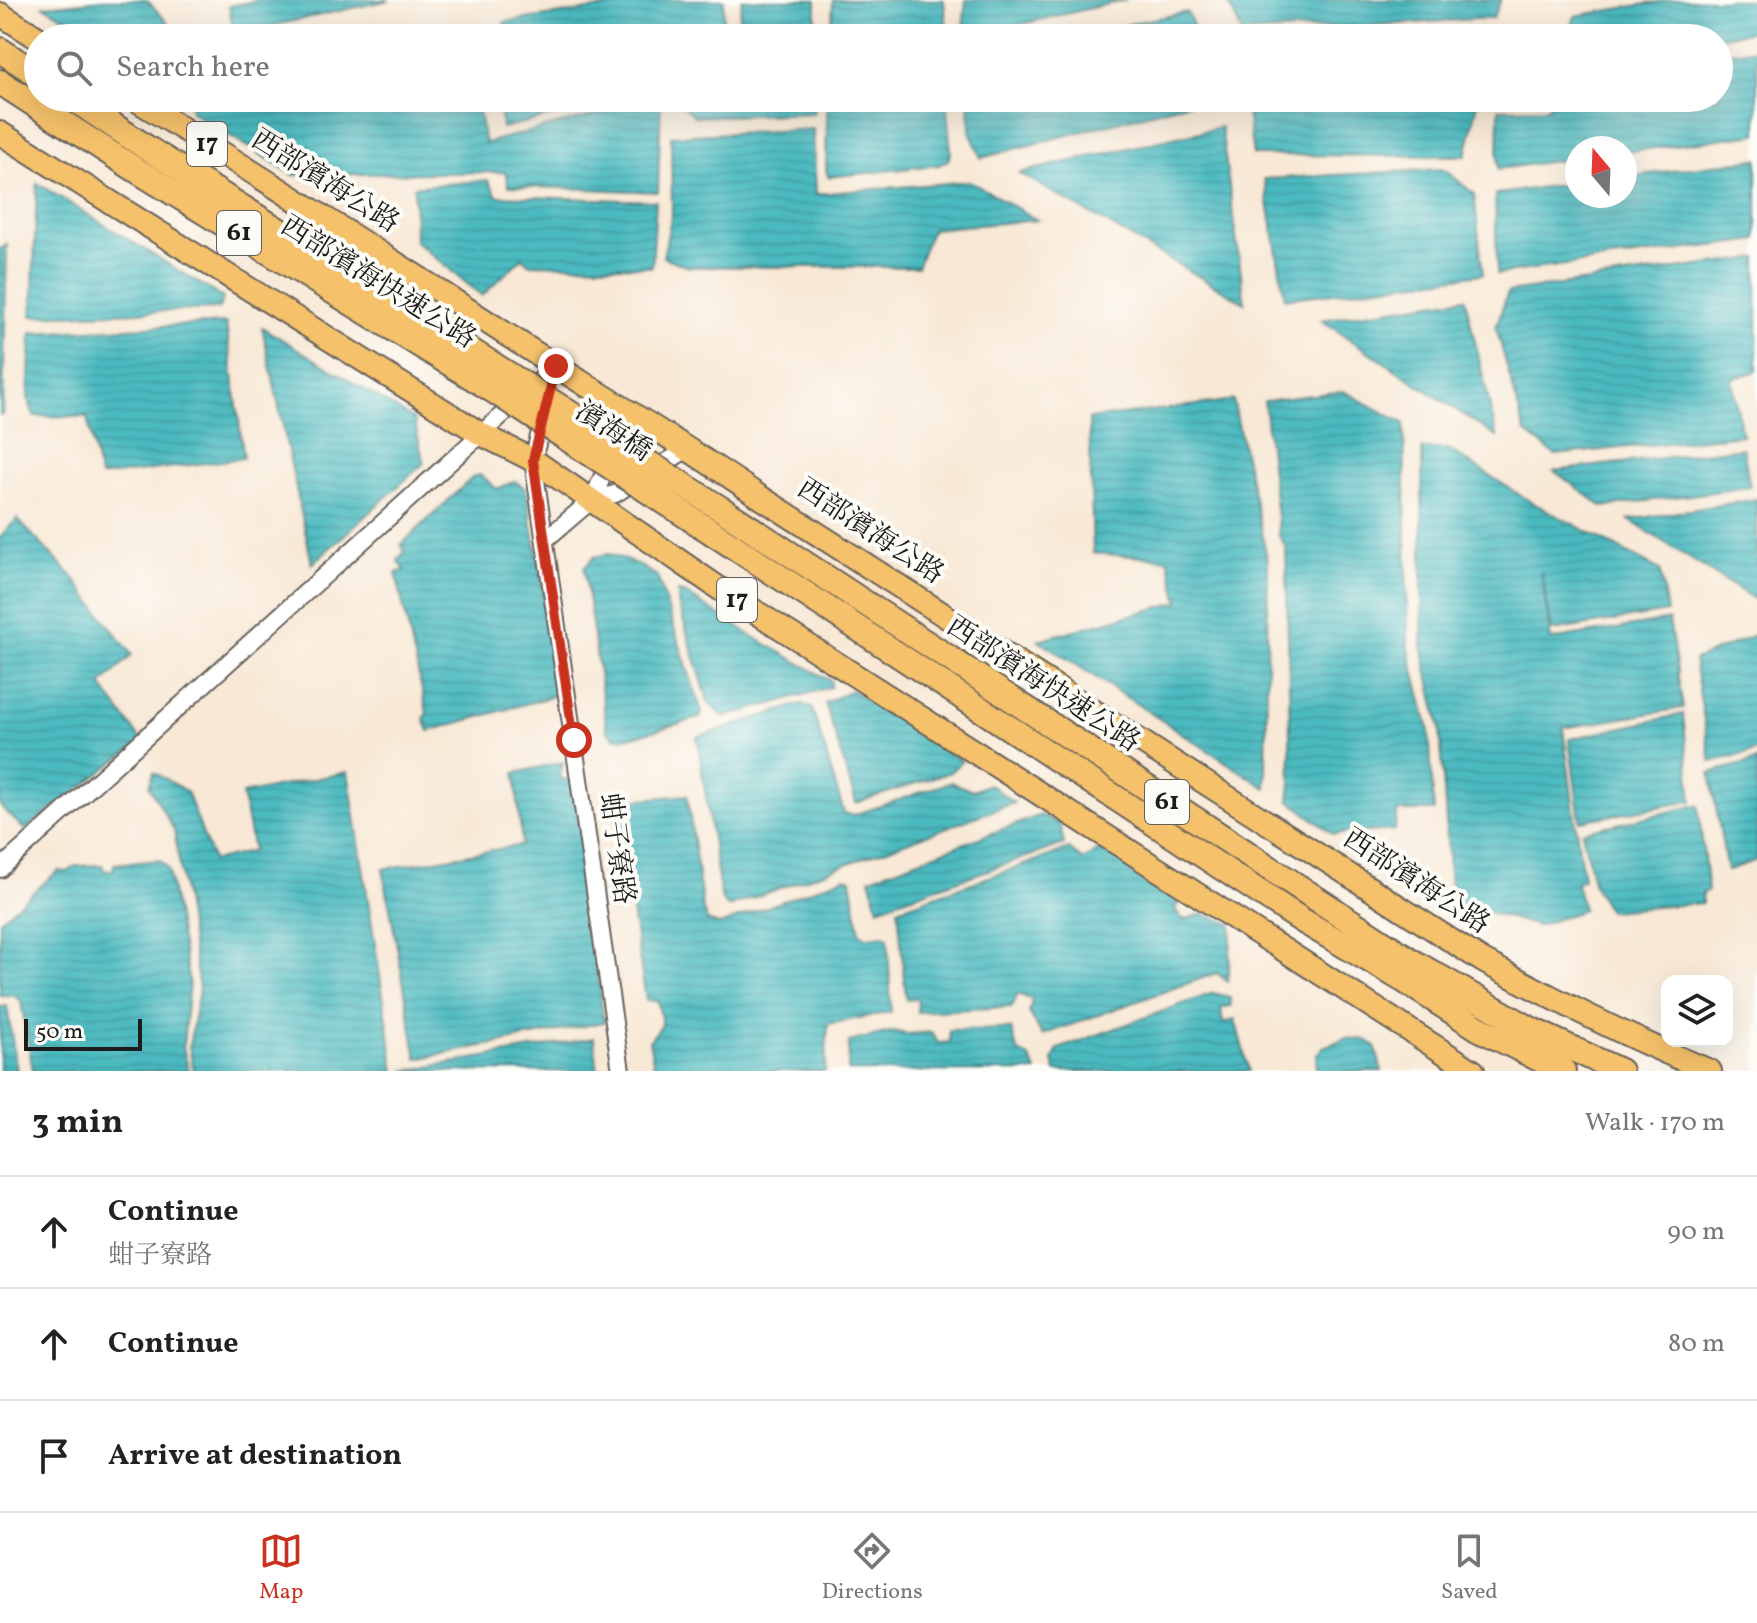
<!DOCTYPE html>
<html lang="en">
<head>
<meta charset="utf-8">
<style>
	:root { --surface:#fff; --page:#f2f2f2; --text:#222; --muted:#767676; --line:#e0e0e0; --accent:#c8321e }
	body { margin:0; font-family:Vollkorn,"Noto Serif TC",serif; background:var(--page); color:var(--text) }
	.controls { position:absolute; right:24px; bottom:24px; display:grid; overflow:hidden; border-radius:16px; box-shadow:0 8px 32px #0002 }
	.controls button { width:72px; height:72px; display:grid; place-items:center; padding:0; border:0; border-bottom:2px solid var(--line); background:var(--surface); color:var(--text); font:40px sans-serif }
	.compass { position:absolute; left:1565px; top:136px; width:72px; height:72px; border-radius:50%; background:var(--surface); box-shadow:0 8px 32px #0002; rotate:341deg }
	.scale { position:absolute; left:24px; bottom:20px; width:118px; box-sizing:border-box; padding-left:8px; border:4px solid #1c1c1c; border-top:0; font-size:22px; line-height:28px; white-space:nowrap; color:#1c1c1c; -webkit-text-stroke:6px #fdfcf7; paint-order:stroke }
	.stop { position:absolute; width:24px; height:24px; margin:-18px; border:6px solid #c8321e; border-radius:50%; background:#fff }
	.stop.end { background:#c8321e; border-color:#fff; box-shadow:0 2px 8px #0008 }
	.list { margin:0; padding:0; list-style:none }
	h2 { display:flex; justify-content:space-between; align-items:center; height:104px; margin:0; padding:0 32px; font-size:34px }
	h2 small { font-size:26px; font-weight:400; color:var(--muted) }
	.list li { display:grid; grid-template-columns:52px 1fr auto; gap:24px; align-items:center; box-sizing:border-box; height:112px; padding:0 32px; border-top:2px solid var(--line) }
	.list b { display:block; font-size:30px; white-space:nowrap }
	.list p { margin:0; font-size:26px; white-space:nowrap; color:var(--muted) }
	.list em { font-size:26px; font-style:normal; color:var(--muted) }
	.icon { flex:none; width:44px; height:44px; fill:none; stroke:currentColor; stroke-width:2; stroke-linecap:round; stroke-linejoin:round }
	.map { position:relative; flex:none; width:1757px; height:1071px; overflow:hidden }
	.search { position:absolute; background:var(--surface); box-shadow:0 8px 32px #0002; left:24px; right:24px; top:24px; height:88px; display:flex; align-items:center; gap:20px; box-sizing:border-box; padding:0 28px; border-radius:44px; color:var(--muted); font-size:30px }
	.sheet { height:440px; background:var(--surface) }
	nav { display:flex; justify-content:space-around; align-items:center; box-sizing:border-box; height:112px; border-top:2px solid var(--line); background:var(--surface); font-size:22px; color:var(--muted) }
	nav a { display:grid; justify-items:center; gap:4px }
	nav .on { color:var(--accent) }
	.map>svg:first-child { display:block }
	.water { fill:url(#water-rules); stroke:#346b6e; stroke-width:2 }
	.lines { fill:none; stroke-linecap:round; stroke-linejoin:round }
	.minor-casing { stroke:#69635d; stroke-width:20 }
	.major-casing { stroke:#69635d; stroke-width:26 }
	.highway-casing { stroke:#69635d; stroke-width:28 }
	.minor { stroke:#fff; stroke-width:16 }
	.major { stroke:#f5c16b; stroke-width:22 }
	.highway { stroke:#f5c16b; stroke-width:24 }
	.highway-bridge-casing { stroke:#69635d; stroke-width:28; stroke-linecap:butt }
	.highway-bridge { stroke:#f5c16b; stroke-width:24 }
	.route { stroke:#c8321e; stroke-width:10 }
	.labels { text-anchor:middle; dominant-baseline:central; stroke-width:8; stroke-linejoin:round; paint-order:stroke }
	.shield { fill:#fdfcf7; stroke:#605f5e; stroke-width:2 }
	.shield-label { font-size:26px; font-weight:bold; fill:#1c1c1c }
	.street-label { font-size:28px; fill:#1c1c1c; stroke:#fdfcf7 }
</style>
</head>
<body>
<div class="map">
<svg width="1757" height="1071" viewBox="0 0 1757 1071">
	<defs>
		<pattern id="water-rules" width="6" height="5" patternUnits="userSpaceOnUse" patternTransform="scale(2)"><rect width="6" height="5" fill="#4bbac0"/><path d="M0 2.5h6" fill="none" stroke="#419fa4"/></pattern>
	</defs>
	<rect width="100%" height="100%" fill="#fdfcf7"/>
	<filter id="ink" filterUnits="userSpaceOnUse"><feTurbulence type="fractalNoise" baseFrequency=".0125" numOctaves="2"/><feDisplacementMap in="SourceGraphic" scale="16" xChannelSelector="R" yChannelSelector="G"/><feConvolveMatrix kernelMatrix="1 2 1 2 8 2 1 2 1" color-interpolation-filters="sRGB"/></filter>
	<filter id="wash" filterUnits="userSpaceOnUse"><feTurbulence type="fractalNoise" baseFrequency=".006" numOctaves="4" result="noise"/><feDisplacementMap in="SourceGraphic" scale="32" xChannelSelector="R" yChannelSelector="G"/><feGaussianBlur stdDeviation="1.8" result="paint"/><feColorMatrix in="noise" values="0 0 0 0 0 0 0 0 0 0 0 0 0 0 0 0 0 1.4 0 .05"/><feComposite in="paint" operator="in"/></filter>
	<g filter="url(#wash)">
		<rect width="100%" height="100%" fill="#f8e8d5"/>
		<path class="water" d="M 105,0 L 147,0 L 182,38 L 101,38 L 44,6 Z
			M 260,0 L 390,0 L 234,34 L 229,6 Z
			M 659,0 L 724,0 L 723,37 L 487,38 L 504,33 L 504,22 Z
			M 742,0 L 816,0 L 816,38 L 736,38 Z
			M 833,0 L 944,0 L 948,38 L 831,38 Z
			M 966,0 L 1126,0 L 962,38 Z
			M 1227,0 L 1501,0 L 1493,18 L 1242,33 Z
			M 1670,0 L 1757,0 L 1757,31 L 1708,38 L 1568,38 L 1575,16 Z
			M 1187,12 L 1199,38 L 1063,38 Z
			M 1757,49 L 1757,134 L 1625,152 L 1625,148 L 1577,148 L 1577,158 L 1498,169 L 1499,109 L 1548,108 L 1552,98 L 1719,98 L 1719,53 Z
			M 190,98 L 476,98 L 485,143 L 661,98 L 658,192 L 509,186 L 505,172 L 294,175 L 191,112 Z
			M 497,98 L 627,98 L 502,128 Z
			M 686,98 L 815,98 L 814,113 L 695,117 L 681,104 Z
			M 832,98 L 946,98 L 951,152 L 948,160 L 939,165 L 829,177 L 826,171 L 827,107 Z
			M 969,98 L 1208,98 L 981,158 L 970,131 Z
			M 1245,98 L 1479,98 L 1466,156 L 1253,155 Z
			M 1221,127 L 1245,303 L 1019,173 Z
			M 813,129 L 816,194 L 970,181 L 1037,220 L 932,229 L 917,267 L 689,267 L 663,257 L 672,213 L 671,136 Z
			M 1757,159 L 1757,240 L 1497,274 L 1495,194 L 1577,183 L 1577,196 L 1625,196 L 1625,177 Z
			M 1444,169 L 1474,194 L 1483,274 L 1285,299 L 1264,179 Z
			M 488,180 L 497,196 L 656,201 L 652,267 L 530,264 L 522,258 L 482,296 L 415,241 L 414,187 Z
			M 37,183 L 223,298 L 219,309 L 32,316 Z
			M 7,245 L 3,415 L 0,415 L 0,249 Z
			M 1757,258 L 1757,371 L 1732,379 L 1742,435 L 1555,455 L 1525,432 L 1496,327 L 1508,292 Z
			M 1465,298 L 1497,437 L 1321,320 Z
			M 226,323 L 244,458 L 100,477 L 87,417 L 34,416 L 28,398 L 31,333 Z
			M 262,327 L 414,420 L 424,463 L 312,564 Z
			M 1343,391 L 1404,423 L 1408,645 L 1429,730 L 1434,811 L 1398,811 L 1394,830 L 1333,834 L 1289,800 L 1291,784 L 1286,547 L 1279,536 L 1264,401 Z
			M 1233,400 L 1268,562 L 1266,788 L 1038,640 L 1179,602 L 1168,559 L 1093,553 L 1089,419 Z
			M 1743,448 L 1750,487 L 1603,507 L 1554,471 Z
			M 1422,449 L 1448,449 L 1531,502 L 1660,570 L 1667,612 L 1552,631 L 1541,571 L 1551,640 L 1669,620 L 1683,708 L 1563,728 L 1583,879 L 1576,882 L 1583,910 L 1538,926 L 1451,902 L 1440,729 L 1422,646 Z
			M 481,475 L 497,489 L 515,481 L 526,489 L 561,694 L 429,731 L 424,719 L 427,713 L 396,573 L 405,570 L 398,560 L 405,551 L 401,545 L 474,476 Z
			M 1757,499 L 1757,601 L 1629,520 Z
			M 17,519 L 71,575 L 132,655 L 101,685 L 142,741 L 25,830 L 0,806 L 0,537 Z
			M 609,554 L 637,564 L 657,576 L 702,712 L 700,718 L 627,738 L 615,738 L 607,730 L 584,568 L 594,557 Z
			M 678,592 L 685,593 L 747,633 L 831,681 L 831,687 L 725,717 L 709,704 L 678,603 Z
			M 1757,634 L 1757,751 L 1711,762 L 1694,660 Z
			M 852,690 L 962,761 L 950,772 L 856,803 L 825,703 Z
			M 801,704 L 812,708 L 844,813 L 854,815 L 951,782 L 973,791 L 989,784 L 1014,803 L 728,907 L 722,900 L 719,886 L 697,737 Z
			M 1683,714 L 1692,801 L 1580,821 L 1569,739 Z
			M 1757,760 L 1757,860 L 1727,871 L 1710,773 Z
			M 563,762 L 560,779 L 573,779 L 604,1022 L 417,1059 L 383,869 L 522,845 L 515,773 Z
			M 154,772 L 187,792 L 213,861 L 253,851 L 242,794 L 348,772 L 395,1071 L 194,1071 L 189,1046 L 199,989 L 174,830 L 149,786 Z
			M 687,795 L 703,910 L 707,921 L 720,925 L 845,877 L 851,879 L 860,933 L 867,937 L 884,935 L 888,938 L 891,1012 L 828,1024 L 825,1071 L 655,1071 L 649,1041 L 662,1025 L 658,1001 L 646,1000 L 616,810 L 618,801 Z
			M 1698,805 L 1708,891 L 1702,893 L 1702,903 L 1609,911 L 1594,886 L 1582,832 Z
			M 1041,815 L 1060,824 L 1064,844 L 878,908 L 870,878 Z
			M 1106,845 L 1182,900 L 1175,909 L 1183,920 L 1202,914 L 1232,924 L 1228,982 L 1217,973 L 1042,1035 L 1029,1012 L 1032,1000 L 1018,994 L 1012,1007 L 917,1012 L 918,999 L 906,1000 L 898,909 L 1069,849 L 1083,860 Z
			M 160,860 L 168,869 L 189,982 L 183,1047 L 189,1071 L 33,1071 L 21,1002 L 16,996 L 0,996 L 0,920 L 58,871 L 68,872 L 76,866 L 102,865 L 104,871 L 113,870 L 114,864 Z
			M 1213,993 L 1230,997 L 1231,1006 L 1221,1008 L 1223,1023 L 1235,1019 L 1249,1071 L 1055,1071 L 1053,1060 L 1058,1049 Z
			M 7,1006 L 17,1071 L 0,1071 L 0,1007 Z
			M 1011,1029 L 1018,1052 L 1029,1057 L 1037,1071 L 848,1071 L 849,1042 L 893,1031 L 906,1034 L 932,1032 L 938,1043 L 950,1042 L 949,1030 Z
			M 594,1038 L 598,1071 L 404,1071 Z
			M 1346,1038 L 1366,1040 L 1375,1046 L 1382,1071 L 1317,1071 L 1316,1056 L 1323,1047 Z"/>
	</g>
	<g filter="url(#ink)">
		<g class="lines">
			<defs>
				<path id="minor" d="M 544,416 L 533,460 L 621,1071
					M 593,499 L 612,454 L 606,398
					M 545,540 L 593,499 L 615,494 L 689,448
					M 0,869 L 556,366"/>
				<path id="major" d="M 0,14 L 38,38
					M 133,98 C 261,176 386,257 512,338 C 594,391 677,440 757,495 L 1483,961 C 1557,1001 1631,1039 1710,1071
					M 0,133 L 481,434 L 533,460 L 720,589 L 1473,1071"/>
				<path id="highway" d="M 0,50 L 38,75
					M 0,82 L 133,168 L 480,382
					M 72,98 L 147,148 L 492,364
					M 726,512 L 1413,962 L 1530,1029 L 1620,1071
					M 713,533 L 1303,921 L 1405,981 L 1478,1028 L 1563,1071"/>
			</defs>
			<use href="#minor" class="minor-casing"/>
			<use href="#major" class="major-casing"/>
			<use href="#highway" class="highway-casing"/>
			<use href="#minor" class="minor"/>
			<use href="#major" class="major"/>
			<use href="#highway" class="highway"/>
			<defs>
				<path id="highway-bridge" d="M 492,364 L 726,512
					M 480,382 L 713,533"/>
			</defs>
			<use href="#highway-bridge" class="highway-bridge-casing"/>
			<use href="#highway-bridge" class="highway-bridge"/>
		</g>
	</g>
	<g class="lines" filter="url(#ink)">
		<path class="route" d="M 556,366 L 533,460 L 574,740"/>
	</g>
	<g class="labels">
		<g class="shield">
			<rect x="187" y="122" width="40" height="44" rx="6"/>
			<rect x="217" y="211" width="44" height="44" rx="6"/>
			<rect x="717" y="578" width="40" height="44" rx="6"/>
			<rect x="1145" y="780" width="44" height="44" rx="6"/>
		</g>
		<g class="shield-label">
			<text x="207" y="144">17</text>
			<text x="239" y="233">61</text>
			<text x="737" y="600">17</text>
			<text x="1167" y="802">61</text>
		</g>
		<g class="street-label">
			<text transform="translate(325 182) rotate(32)">西部濱海公路</text>
			<text transform="translate(378 283) rotate(32)">西部濱海快速公路</text>
			<text transform="translate(613 432) rotate(33)">濱海橋</text>
			<text transform="translate(870 532) rotate(33)">西部濱海公路</text>
			<text transform="translate(1043 685) rotate(33)">西部濱海快速公路</text>
			<text transform="translate(616 849) rotate(82)">蚶子寮路</text>
			<text transform="translate(1416 882) rotate(33)">西部濱海公路</text>
		</g>
	</g>
</svg>
<div class="controls">
<button><svg class="icon" aria-label="layers" viewBox="0 0 24 24"><path d="M12 4l9 5-9 5-9-5zM3 14l9 5 9-5"/></svg></button>
</div>
<svg class="compass" viewBox="-18 -18 36 36"><path d="M0-13l5 13h-10z" fill="#e53935"/><path d="M0 13l5-13h-10z" fill="#767676"/></svg>
<div class="scale">50 m</div>
<div class="stop" style="left:574px;top:740px"></div>
<div class="stop end" style="left:556px;top:366px"></div>
<div class="search"><svg class="icon" aria-label="search" viewBox="0 0 24 24"><circle cx="10" cy="10" r="6"/><path d="M15 15l6 6"/></svg>Search here</div>
</div>
<section class="sheet">
<h2>3 min<small>Walk · 170 m</small></h2>
<ul class="list">
<li><svg class="icon" aria-label="ahead" viewBox="0 0 24 24"><path d="M12 20V5M6 11l6-6 6 6"/></svg><div><b>Continue</b><p>蚶子寮路</p></div><em>90 m</em></li>
<li><svg class="icon" aria-label="ahead" viewBox="0 0 24 24"><path d="M12 20V5M6 11l6-6 6 6"/></svg><div><b>Continue</b></div><em>80 m</em></li>
<li><svg class="icon" aria-label="arrive" viewBox="0 0 24 24"><path d="M6 21V4h12l-3 4 3 4H6"/></svg><div><b>Arrive at destination</b></div></li>
</ul>
</section>
<nav>
<a class="on"><svg class="icon" aria-label="map" viewBox="0 0 24 24"><path d="M3 6l6-2 6 2 6-2v14l-6 2-6-2-6 2zM9 4v14M15 6v14"/></svg>Map</a>
<a><svg class="icon" aria-label="directions" viewBox="0 0 24 24"><path d="M12 3l9 9-9 9-9-9zM9 14v-3h6M13 9l2 2-2 2"/></svg>Directions</a>
<a><svg class="icon" aria-label="saved" viewBox="0 0 24 24"><path d="M7 4h10v16l-5-4-5 4z"/></svg>Saved</a>
</nav>
</body>
</html>
